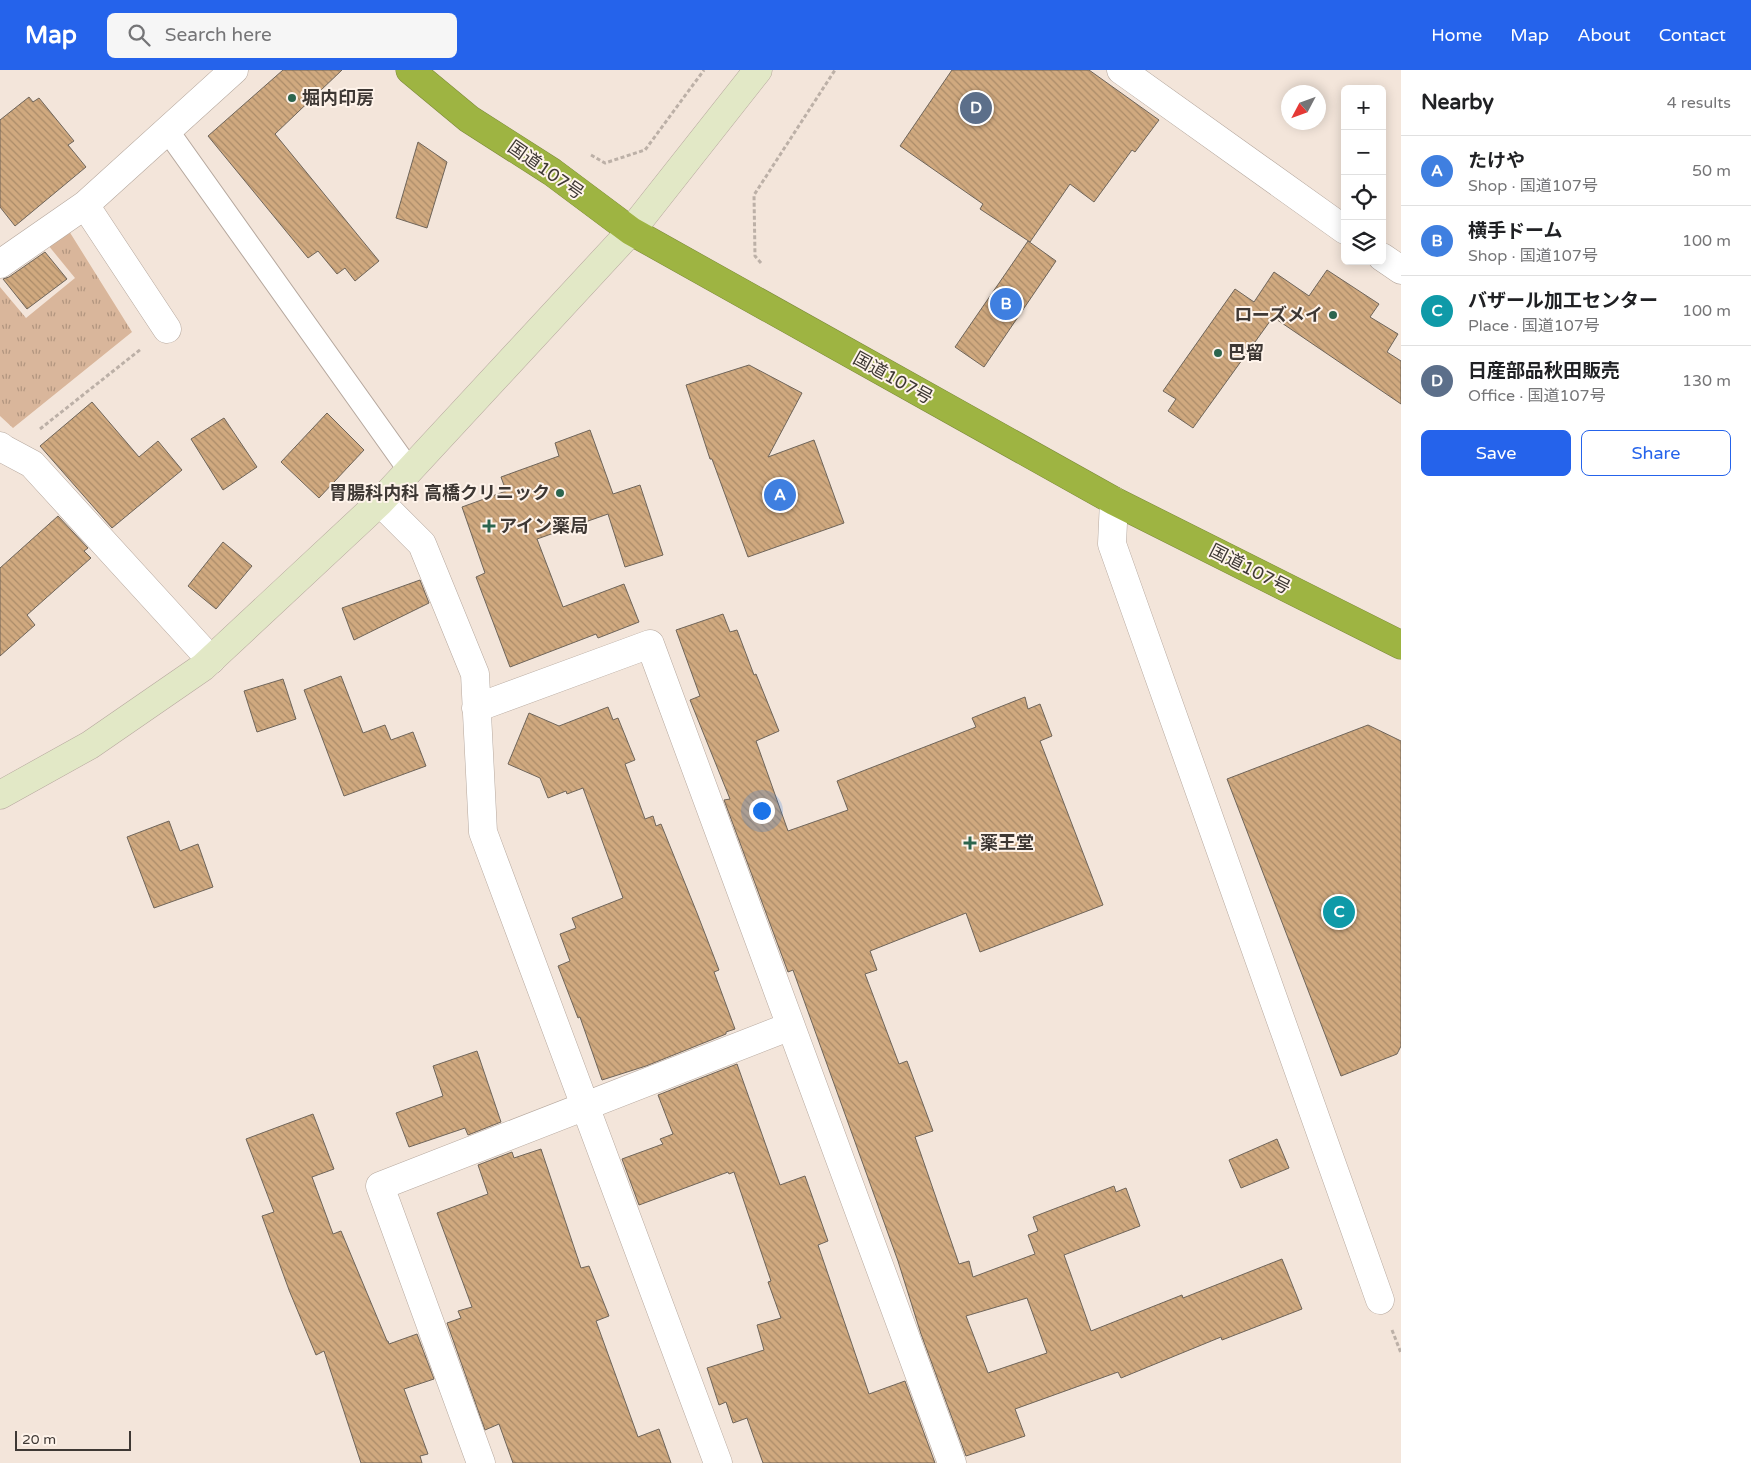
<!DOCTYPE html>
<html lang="en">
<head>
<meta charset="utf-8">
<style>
	:root { --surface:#fff; --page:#f6f6f6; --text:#202124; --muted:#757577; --line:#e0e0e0; --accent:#2563eb }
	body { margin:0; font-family:"Varela Round","Noto Sans JP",sans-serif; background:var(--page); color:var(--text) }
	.controls { position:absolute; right:15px; top:15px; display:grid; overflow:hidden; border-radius:8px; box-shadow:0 2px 12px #0003 }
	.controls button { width:45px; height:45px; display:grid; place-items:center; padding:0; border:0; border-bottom:1px solid var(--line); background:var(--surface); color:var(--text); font:25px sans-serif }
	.compass { position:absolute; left:1281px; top:15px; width:45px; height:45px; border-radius:50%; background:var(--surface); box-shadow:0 2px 12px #0003; rotate:229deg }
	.scale { position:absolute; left:15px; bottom:12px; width:116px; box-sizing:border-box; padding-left:5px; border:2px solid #3e3834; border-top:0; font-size:14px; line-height:18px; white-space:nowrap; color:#3e3834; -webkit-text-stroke:4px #fef3ea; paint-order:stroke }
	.you { position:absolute; left:761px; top:740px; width:18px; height:18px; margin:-12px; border:4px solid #fff; border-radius:50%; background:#1a73e8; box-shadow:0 0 0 8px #1a73e833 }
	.badge { display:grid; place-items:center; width:32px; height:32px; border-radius:50%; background:var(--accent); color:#fff; font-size:16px; font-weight:700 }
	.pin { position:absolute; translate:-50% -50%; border:2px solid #fff; box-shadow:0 1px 5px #0006 }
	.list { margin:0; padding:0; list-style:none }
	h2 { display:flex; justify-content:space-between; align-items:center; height:65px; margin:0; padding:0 20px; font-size:21px }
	h2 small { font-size:16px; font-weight:400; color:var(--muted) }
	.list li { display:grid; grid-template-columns:32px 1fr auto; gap:15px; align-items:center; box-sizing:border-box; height:70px; padding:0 20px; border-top:1px solid var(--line) }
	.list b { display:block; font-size:19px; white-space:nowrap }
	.list p { margin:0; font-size:16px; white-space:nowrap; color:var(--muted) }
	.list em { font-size:16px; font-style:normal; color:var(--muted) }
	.actions { display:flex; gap:10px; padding:15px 20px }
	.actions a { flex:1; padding:11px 0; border:1px solid var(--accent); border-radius:8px; text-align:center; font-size:18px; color:var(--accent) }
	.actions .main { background:var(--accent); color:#fff }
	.icon { flex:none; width:28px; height:28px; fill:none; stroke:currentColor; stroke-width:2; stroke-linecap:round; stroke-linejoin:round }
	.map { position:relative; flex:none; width:1401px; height:1393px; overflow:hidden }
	header { display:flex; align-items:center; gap:30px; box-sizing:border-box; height:70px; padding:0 25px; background:var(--accent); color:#fff }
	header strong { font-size:24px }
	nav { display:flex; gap:28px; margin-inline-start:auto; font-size:18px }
	.search { width:350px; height:45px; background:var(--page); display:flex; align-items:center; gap:12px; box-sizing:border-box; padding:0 18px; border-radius:8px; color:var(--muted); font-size:19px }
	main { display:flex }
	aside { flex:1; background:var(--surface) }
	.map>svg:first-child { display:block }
	.grass { fill:url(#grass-tufts) }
	.building { fill:url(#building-back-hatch); stroke:#6f655a; fill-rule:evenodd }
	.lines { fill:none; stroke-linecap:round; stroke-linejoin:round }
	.lane-casing { stroke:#b6a89e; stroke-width:24 }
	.street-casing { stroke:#b6a89e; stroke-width:29 }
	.secondary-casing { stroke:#b6a89e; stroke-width:29 }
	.highway-casing { stroke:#7c893d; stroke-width:29 }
	.path { stroke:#bcb0a7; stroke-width:3; stroke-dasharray:4 2.5; stroke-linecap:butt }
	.lane { stroke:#fff; stroke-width:22 }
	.street { stroke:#fff; stroke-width:28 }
	.secondary { stroke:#e2e8c6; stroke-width:28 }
	.highway { stroke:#9eb442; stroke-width:28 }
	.poi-dot { fill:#2c654e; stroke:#fef3ea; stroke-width:2 }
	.labels { text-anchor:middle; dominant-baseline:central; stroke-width:4; stroke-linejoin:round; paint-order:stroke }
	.poi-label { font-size:18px; font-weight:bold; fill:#3e3834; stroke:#fef3ea; text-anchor:start }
	.street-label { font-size:18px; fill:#3e3834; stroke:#fef3ea }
</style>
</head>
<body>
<header>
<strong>Map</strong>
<div class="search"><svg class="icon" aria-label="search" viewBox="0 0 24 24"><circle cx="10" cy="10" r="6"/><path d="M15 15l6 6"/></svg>Search here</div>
<nav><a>Home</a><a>Map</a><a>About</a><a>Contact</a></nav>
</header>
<main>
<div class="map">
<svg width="1401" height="1393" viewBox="0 0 1401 1393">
	<defs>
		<pattern id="grass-tufts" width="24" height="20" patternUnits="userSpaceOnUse" patternTransform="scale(1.25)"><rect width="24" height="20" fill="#d9b69b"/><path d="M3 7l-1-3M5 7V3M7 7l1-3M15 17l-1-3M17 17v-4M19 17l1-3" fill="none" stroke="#b1957f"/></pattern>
		<pattern id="building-back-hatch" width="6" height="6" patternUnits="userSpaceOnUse" patternTransform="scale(1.25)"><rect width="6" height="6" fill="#d0a97f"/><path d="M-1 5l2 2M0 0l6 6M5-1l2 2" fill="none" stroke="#aa8b69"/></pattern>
	</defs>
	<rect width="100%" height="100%" fill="#f3e5da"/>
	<path class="grass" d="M 69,161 L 132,262 L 13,358 L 0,346 L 0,217 L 26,248 L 75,208 L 48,175 Z"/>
	<path class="building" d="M 283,0 L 342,0 L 275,64 L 379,191 L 355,211 L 345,198 L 337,204 L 318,181 L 308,188 L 208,66 Z
		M 952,0 L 1089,0 L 1159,50 L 1135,82 L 1132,80 L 1094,132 L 1070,114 L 1030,172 L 980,139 L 983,134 L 900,76 Z
		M 29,27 L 33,32 L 39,28 L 74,71 L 68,75 L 86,97 L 15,156 L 0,137 L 0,50 Z
		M 418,72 L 447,92 L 427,158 L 396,148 Z
		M 1028,171 L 1056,191 L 984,297 L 955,277 Z
		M 45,182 L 67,209 L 27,239 L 3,209 L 9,207 Z
		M 1327,200 L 1379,234 L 1370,247 L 1398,264 L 1387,282 L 1401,291 L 1401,334 L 1273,247 L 1193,358 L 1168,341 L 1176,329 L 1163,321 L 1235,219 L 1254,232 L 1274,202 L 1309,226 Z
		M 749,295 L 802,323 L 768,387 L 814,370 L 844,453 L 748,487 L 712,389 L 710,389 L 686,315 Z
		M 92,332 L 139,387 L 158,371 L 182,400 L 112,458 L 40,376 Z
		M 327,343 L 364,380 L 319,428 L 281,392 Z
		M 224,348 L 257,397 L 223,420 L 191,369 Z
		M 590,360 L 613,424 L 640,415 L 663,485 L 625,497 L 608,444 L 537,469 L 563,537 L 624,514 L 639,552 L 598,568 L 596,564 L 510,597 L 476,507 L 485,503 L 462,437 L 506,421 L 501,407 L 559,386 L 555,373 Z
		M 58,446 L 88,478 L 84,481 L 91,488 L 27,545 L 35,555 L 0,586 L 0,498 Z
		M 223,472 L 252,496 L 216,539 L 188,516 Z
		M 420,510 L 429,533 L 354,570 L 342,538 Z
		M 723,544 L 730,562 L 737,560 L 754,605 L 756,604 L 779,661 L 756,671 L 788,761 L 848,740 L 837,711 L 976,657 L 972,648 L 1025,627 L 1028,639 L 1040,634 L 1052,666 L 1040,671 L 1103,835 L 980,882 L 966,843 L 870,881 L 877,900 L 865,904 L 899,994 L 907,991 L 933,1061 L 915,1067 L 959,1194 L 969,1191 L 973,1207 L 1035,1184 L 1028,1165 L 1038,1161 L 1033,1147 L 1114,1116 L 1116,1122 L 1126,1118 L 1140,1156 L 1064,1185 L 1091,1261 L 1182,1225 L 1183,1228 L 1282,1189 L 1302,1239 L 1222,1270 L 1221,1267 L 1121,1308 L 1118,1302 L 1015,1339 L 1025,1366 L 966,1386 L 921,1264 L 898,1191 L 793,900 L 788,902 L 724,730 L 730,729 L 690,630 L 700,626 L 676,560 ZM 1027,1228 L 1047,1283 L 988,1303 L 966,1246 Z
		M 341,606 L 363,663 L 385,655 L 391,670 L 413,662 L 426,696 L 344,726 L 304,620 Z
		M 283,609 L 296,649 L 257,662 L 244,621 Z
		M 608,637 L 613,650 L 618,648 L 635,690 L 625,694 L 645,749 L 653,746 L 656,756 L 661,754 L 697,843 L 719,900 L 714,902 L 735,959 L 726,962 L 726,964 L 646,996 L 602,1010 L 580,947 L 578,948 L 558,896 L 570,891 L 560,864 L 576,858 L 572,848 L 623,828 L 583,718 L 567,724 L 566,721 L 548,728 L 540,708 L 508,694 L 529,643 L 559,656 Z
		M 1368,655 L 1401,671 L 1401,976 L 1397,984 L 1341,1006 L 1227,709 Z
		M 169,751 L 180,781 L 198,774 L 213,817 L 154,838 L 127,767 Z
		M 477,981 L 501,1052 L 468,1065 L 465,1058 L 409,1077 L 396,1043 L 443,1026 L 433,996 Z
		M 737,994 L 780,1115 L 805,1106 L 828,1171 L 818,1175 L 869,1324 L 905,1311 L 935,1393 L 763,1393 L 747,1348 L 733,1353 L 726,1332 L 719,1335 L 707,1298 L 764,1280 L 757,1255 L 781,1248 L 768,1212 L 771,1211 L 734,1102 L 729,1104 L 728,1102 L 639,1135 L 622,1089 L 663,1074 L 660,1069 L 673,1064 L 658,1025 Z
		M 313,1044 L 334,1099 L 312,1107 L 333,1164 L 341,1161 L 387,1271 L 388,1271 L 389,1274 L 417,1264 L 434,1309 L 404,1319 L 428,1384 L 420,1386 L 422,1393 L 361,1393 L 324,1281 L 316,1285 L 289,1220 L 262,1146 L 274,1142 L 246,1069 Z
		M 1277,1069 L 1289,1098 L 1241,1118 L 1229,1090 Z
		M 541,1079 L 581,1198 L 589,1196 L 609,1246 L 596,1251 L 638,1367 L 659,1359 L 671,1393 L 513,1393 L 499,1354 L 485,1360 L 447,1253 L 461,1248 L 458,1241 L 472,1237 L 437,1143 L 488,1124 L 478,1095 L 512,1082 L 514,1088 Z"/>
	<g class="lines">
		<defs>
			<path id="lane" d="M 167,60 L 410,401"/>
			<path id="street" d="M 1121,0 L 1345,160
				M 85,135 L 167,259
				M 1382,187 L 1401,200
				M 0,194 L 85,135 L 234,0
				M 0,376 L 4,379 L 32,394 L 211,590
				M 1114,431 L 1112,474 L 1380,1230
				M 380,432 L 422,474 L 475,604 L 483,762 L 718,1393
				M 476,638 L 650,574 L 952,1393
				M 481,1393 L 380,1116 L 791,956"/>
			<path id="secondary" d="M 0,725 L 90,675 L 203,597 L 380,432 L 631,161 L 758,0"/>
			<path id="highway" d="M 410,0 L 469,49 L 552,102 L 631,161 L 1114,431 L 1401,575"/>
		</defs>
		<use href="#lane" class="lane-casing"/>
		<use href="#street" class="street-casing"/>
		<use href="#secondary" class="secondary-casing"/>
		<use href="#highway" class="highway-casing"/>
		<path class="path" d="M 591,85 L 605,93 L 645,80 L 704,0
			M 761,193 L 755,186 L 754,125 L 835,0
			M 40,359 L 141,279
			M 1392,1260 L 1401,1283"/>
		<use href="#lane" class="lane"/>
		<use href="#street" class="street"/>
		<use href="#secondary" class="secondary"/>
		<use href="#highway" class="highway"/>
	</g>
	<g class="poi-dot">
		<circle cx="292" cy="28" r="5"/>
		<circle cx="1333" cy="245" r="5"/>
		<circle cx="1218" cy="283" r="5"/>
		<circle cx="560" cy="423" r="5"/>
		<path d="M486.5 448.5h5v5h5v5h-5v5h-5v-5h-5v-5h5z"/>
		<path d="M967.5 765.5h5v5h5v5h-5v5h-5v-5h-5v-5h5z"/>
	</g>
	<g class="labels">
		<g class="poi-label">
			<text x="302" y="28">堀内印房</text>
			<text x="1323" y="245" text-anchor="end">ローズメイ</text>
			<text x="1228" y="283">巴留</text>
			<text x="550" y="423" text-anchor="end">胃腸科内科 高橋クリニック</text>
			<text x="499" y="456">アイン薬局</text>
			<text x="980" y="773">薬王堂</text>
		</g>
		<g class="street-label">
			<text transform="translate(546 100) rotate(35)">国道107号</text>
			<text transform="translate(893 308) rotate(29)">国道107号</text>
			<text transform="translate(1250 499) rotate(27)">国道107号</text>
		</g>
	</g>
</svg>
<div class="controls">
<button>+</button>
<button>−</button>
<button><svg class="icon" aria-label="locate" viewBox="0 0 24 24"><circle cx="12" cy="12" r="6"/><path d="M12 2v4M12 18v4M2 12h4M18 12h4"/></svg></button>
<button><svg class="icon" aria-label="layers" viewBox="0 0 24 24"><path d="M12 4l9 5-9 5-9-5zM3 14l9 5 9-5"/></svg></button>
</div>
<svg class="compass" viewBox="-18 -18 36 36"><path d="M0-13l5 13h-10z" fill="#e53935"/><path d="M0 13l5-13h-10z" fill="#757577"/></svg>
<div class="scale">20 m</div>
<div class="you"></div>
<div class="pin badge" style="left:780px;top:425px;background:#3f7fe0">A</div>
<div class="pin badge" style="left:1006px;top:234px;background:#3f7fe0">B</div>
<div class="pin badge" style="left:1339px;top:842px;background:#0f9aa8">C</div>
<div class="pin badge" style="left:976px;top:38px;background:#5c6f8a">D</div>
</div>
<aside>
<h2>Nearby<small>4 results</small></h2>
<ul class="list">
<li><span class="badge" style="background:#3f7fe0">A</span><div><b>たけや</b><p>Shop · 国道107号</p></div><em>50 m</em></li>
<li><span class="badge" style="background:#3f7fe0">B</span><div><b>横手ドーム</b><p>Shop · 国道107号</p></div><em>100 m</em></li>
<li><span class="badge" style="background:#0f9aa8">C</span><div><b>バザール加工センター</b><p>Place · 国道107号</p></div><em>100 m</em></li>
<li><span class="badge" style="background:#5c6f8a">D</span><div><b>日産部品秋田販売</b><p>Office · 国道107号</p></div><em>130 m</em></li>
</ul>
<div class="actions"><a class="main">Save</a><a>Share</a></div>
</aside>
</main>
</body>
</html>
